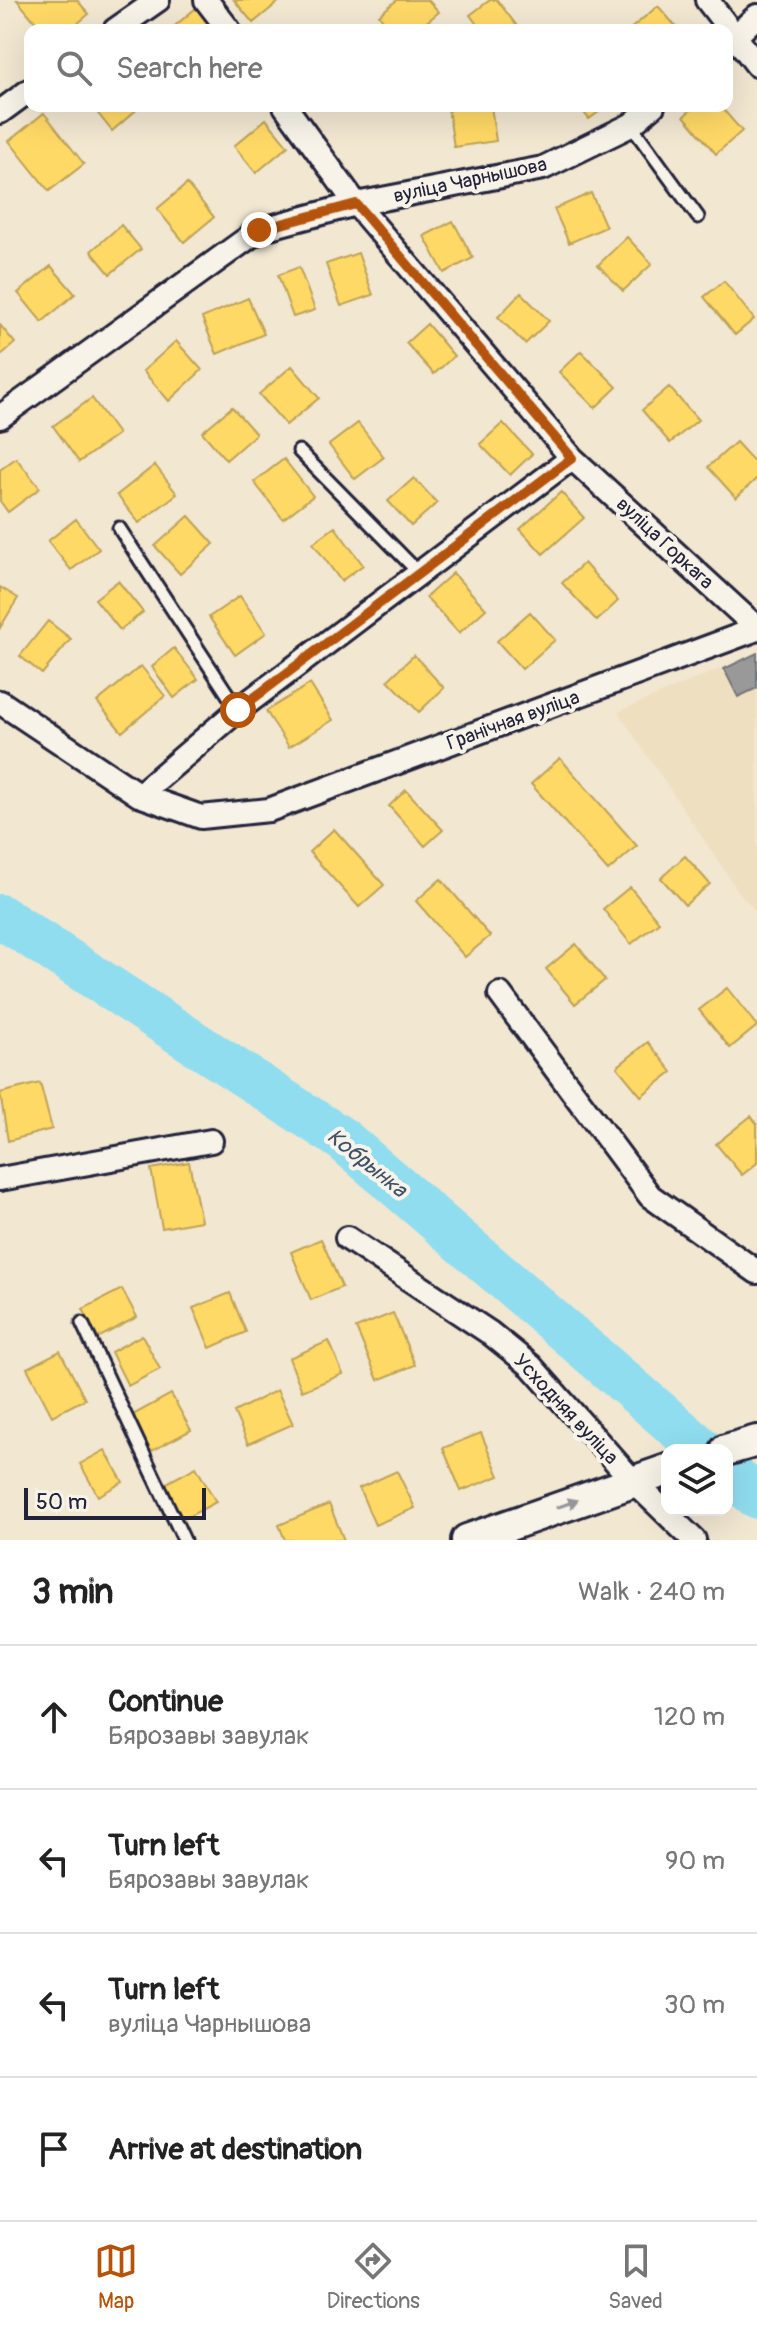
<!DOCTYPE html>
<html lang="en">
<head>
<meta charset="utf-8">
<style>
	:root { --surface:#fff; --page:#f6f6f6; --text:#222; --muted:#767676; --line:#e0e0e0; --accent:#b45309 }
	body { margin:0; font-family:Pangolin,sans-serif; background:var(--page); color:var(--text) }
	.controls { position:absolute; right:24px; bottom:24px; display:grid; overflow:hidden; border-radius:16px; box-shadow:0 8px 32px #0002 }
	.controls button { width:72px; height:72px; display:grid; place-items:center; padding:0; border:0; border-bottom:2px solid var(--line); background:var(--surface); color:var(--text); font:40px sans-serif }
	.scale { position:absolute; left:24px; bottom:20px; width:182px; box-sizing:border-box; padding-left:8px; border:4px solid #22223b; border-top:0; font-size:22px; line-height:28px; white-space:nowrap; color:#22223b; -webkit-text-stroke:6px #f7f3e8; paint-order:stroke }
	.stop { position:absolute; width:24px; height:24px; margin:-18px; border:6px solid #b45309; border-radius:50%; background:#fff }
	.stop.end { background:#b45309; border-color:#fff; box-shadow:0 2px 8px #0008 }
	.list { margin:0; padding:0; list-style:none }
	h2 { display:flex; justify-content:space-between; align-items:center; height:104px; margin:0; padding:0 32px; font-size:34px }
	h2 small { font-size:26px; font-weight:400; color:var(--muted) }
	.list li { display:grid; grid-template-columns:52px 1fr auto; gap:24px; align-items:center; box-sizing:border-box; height:144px; padding:0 32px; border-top:2px solid var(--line) }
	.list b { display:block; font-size:30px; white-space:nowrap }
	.list p { margin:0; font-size:26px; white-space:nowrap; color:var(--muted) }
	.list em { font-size:26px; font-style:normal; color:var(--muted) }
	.icon { flex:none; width:44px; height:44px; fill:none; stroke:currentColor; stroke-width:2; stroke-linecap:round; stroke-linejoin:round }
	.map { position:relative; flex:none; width:757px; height:1540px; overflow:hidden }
	.search { position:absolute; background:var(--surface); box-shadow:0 8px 32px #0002; left:24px; right:24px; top:24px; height:88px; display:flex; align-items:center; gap:20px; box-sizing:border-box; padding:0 28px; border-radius:16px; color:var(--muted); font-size:30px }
	.sheet { height:680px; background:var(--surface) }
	nav { display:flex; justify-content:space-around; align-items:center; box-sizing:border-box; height:112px; border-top:2px solid var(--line); background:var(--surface); font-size:22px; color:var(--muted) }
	nav a { display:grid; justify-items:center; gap:4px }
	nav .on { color:var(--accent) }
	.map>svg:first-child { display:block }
	.built { fill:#efdfc1 }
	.homes { fill:#ffd966; stroke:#bda259; stroke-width:2 }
	.industry { fill:#999; stroke:#75757d; stroke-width:2 }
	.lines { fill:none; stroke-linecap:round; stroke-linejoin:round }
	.river { stroke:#90ddf0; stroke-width:44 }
	.lane-casing { stroke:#22223b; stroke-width:17 }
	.street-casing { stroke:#22223b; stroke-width:28 }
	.secondary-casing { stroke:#22223b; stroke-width:36 }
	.lane { stroke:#f7f3e8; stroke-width:11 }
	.street { stroke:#f7f3e8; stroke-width:22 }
	.secondary { stroke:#f7f3e8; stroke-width:30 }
	.oneway { fill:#97959a }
	.route { stroke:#b45309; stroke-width:10 }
	.labels { text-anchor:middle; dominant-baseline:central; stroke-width:8; stroke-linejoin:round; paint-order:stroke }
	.street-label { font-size:20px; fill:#22223b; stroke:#f7f3e8 }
	.water-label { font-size:22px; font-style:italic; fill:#3e5168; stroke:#f7f3e8 }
</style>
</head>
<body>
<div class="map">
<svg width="757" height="1540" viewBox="0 0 757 1540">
	<rect width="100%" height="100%" fill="#f2e7d1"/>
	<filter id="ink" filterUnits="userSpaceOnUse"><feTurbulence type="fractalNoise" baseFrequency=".0125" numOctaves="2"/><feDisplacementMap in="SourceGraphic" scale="16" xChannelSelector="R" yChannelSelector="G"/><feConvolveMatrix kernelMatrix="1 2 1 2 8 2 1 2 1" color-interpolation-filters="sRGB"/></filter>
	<g filter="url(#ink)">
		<path class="built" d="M 757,653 L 757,913 L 741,895 L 618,712 Z"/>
		<path class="homes" d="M 17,0 L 77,0 L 89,14 L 70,30 L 42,30 Z
			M 234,0 L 281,0 L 253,23 Z
			M 397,0 L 428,0 L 439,12 L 417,30 L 391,30 L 379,15 Z
			M 490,0 L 497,0 L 520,30 L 481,30 L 470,15 Z
			M 658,6 L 679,30 L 629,30 Z
			M 196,8 L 214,30 L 170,30 Z
			M 92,106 L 141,106 L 112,131 Z
			M 491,106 L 496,141 L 454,147 L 448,108 Z
			M 579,106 L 607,106 L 589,119 Z
			M 695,106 L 720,106 L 742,131 L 716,154 L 684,116 Z
			M 44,113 L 84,164 L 49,191 L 9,141 Z
			M 266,119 L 288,146 L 256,173 L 234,146 Z
			M 187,184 L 214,217 L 184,242 L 157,209 Z
			M 591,193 L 606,227 L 569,243 L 554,209 Z
			M 453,221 L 473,258 L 444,273 L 424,236 Z
			M 121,225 L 141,249 L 110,274 L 91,251 Z
			M 627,237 L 652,264 L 623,291 L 598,265 Z
			M 358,253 L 373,295 L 341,306 L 326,264 Z
			M 51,266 L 75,294 L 42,322 L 18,293 Z
			M 299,267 L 315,310 L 293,317 L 278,275 Z
			M 724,281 L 754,319 L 735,335 L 704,297 Z
			M 521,293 L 549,321 L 525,344 L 498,317 Z
			M 248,298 L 264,334 L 217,354 L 202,318 Z
			M 427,324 L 454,356 L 434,374 L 406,343 Z
			M 0,325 L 15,343 L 0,356 Z
			M 176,341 L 202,370 L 169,401 L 143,371 Z
			M 581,351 L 617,387 L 595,408 L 559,372 Z
			M 292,366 L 319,398 L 286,425 L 259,394 Z
			M 669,387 L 698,420 L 670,443 L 642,410 Z
			M 92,398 L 118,434 L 79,462 L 53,426 Z
			M 232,407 L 256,434 L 226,460 L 202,432 Z
			M 358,423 L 384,457 L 355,479 L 329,445 Z
			M 503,423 L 532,454 L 510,475 L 480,444 Z
			M 736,442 L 757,465 L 757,478 L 736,498 L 708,467 Z
			M 16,458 L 40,488 L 8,512 L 0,501 L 0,470 Z
			M 284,459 L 313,496 L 283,519 L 254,482 Z
			M 155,465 L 177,494 L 139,523 L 117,495 Z
			M 414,478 L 437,503 L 411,526 L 388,501 Z
			M 561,492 L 584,518 L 543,554 L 520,529 Z
			M 189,516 L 214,544 L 180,574 L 155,546 Z
			M 76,519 L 99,549 L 71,570 L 48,541 Z
			M 335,527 L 363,565 L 341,581 L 313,543 Z
			M 584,563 L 618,601 L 597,621 L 562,583 Z
			M 453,573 L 486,609 L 459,633 L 426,597 Z
			M 118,581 L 143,612 L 120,630 L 95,599 Z
			M 0,587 L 18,598 L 0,628 Z
			M 240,596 L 266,633 L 235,655 L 209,617 Z
			M 530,612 L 555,640 L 522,669 L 497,641 Z
			M 48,621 L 71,639 L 42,674 L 20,656 Z
			M 174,648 L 198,679 L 174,698 L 152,667 Z
			M 414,655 L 444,688 L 419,712 L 388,680 Z
			M 141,666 L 165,696 L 122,732 L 97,702 Z
			M 310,684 L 333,720 L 289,747 L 266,711 Z
			M 560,758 L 637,846 L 608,871 L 531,784 Z
			M 406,790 L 443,830 L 425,846 L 389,806 Z
			M 334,829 L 384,885 L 359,907 L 309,852 Z
			M 685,856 L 710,884 L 685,905 L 661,878 Z
			M 441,879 L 490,936 L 465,957 L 416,901 Z
			M 630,887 L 659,922 L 631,944 L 603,909 Z
			M 576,944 L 605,980 L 575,1004 L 546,969 Z
			M 727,988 L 757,1026 L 730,1048 L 699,1010 Z
			M 648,1042 L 672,1072 L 641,1096 L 617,1067 Z
			M 40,1083 L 52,1129 L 8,1141 L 0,1093 Z
			M 751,1116 L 757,1124 L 757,1163 L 742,1175 L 716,1144 Z
			M 189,1162 L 201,1221 L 162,1228 L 151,1169 Z
			M 321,1239 L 342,1287 L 311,1300 L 291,1252 Z
			M 122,1289 L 137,1317 L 98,1338 L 83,1309 Z
			M 230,1293 L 246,1332 L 210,1348 L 193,1308 Z
			M 393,1313 L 415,1365 L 378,1380 L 356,1328 Z
			M 142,1335 L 160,1369 L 128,1386 L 111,1352 Z
			M 329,1341 L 343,1374 L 302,1391 L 289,1358 Z
			M 60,1351 L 85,1399 L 52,1416 L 27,1368 Z
			M 277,1390 L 293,1424 L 248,1444 L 234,1412 Z
			M 171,1394 L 191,1430 L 150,1452 L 131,1416 Z
			M 481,1433 L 499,1476 L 461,1491 L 443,1448 Z
			M 105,1450 L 123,1482 L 98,1496 L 80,1464 Z
			M 196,1467 L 216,1502 L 182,1520 L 163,1485 Z
			M 397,1471 L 415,1508 L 375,1525 L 359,1488 Z
			M 329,1504 L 344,1540 L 285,1540 L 279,1525 Z"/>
		<path class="industry" d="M 757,653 L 757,688 L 738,697 L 724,669 Z"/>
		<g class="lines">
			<path class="river" d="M 0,916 L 342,1139 L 703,1450
				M 727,1471 L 757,1497"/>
			<defs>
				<path id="lane" d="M 631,125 L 698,217
					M 299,451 L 420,574
					M 119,528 L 238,710
					M 82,1323 L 184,1540"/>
				<path id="street" d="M 206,0 L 229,30
					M 707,0 L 757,65
					M 115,30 L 158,0
					M 727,44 L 757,16
					M 285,106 L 356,204 L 572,458 L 757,628
					M 0,112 L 30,90
					M 0,417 L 259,230 L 356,204 L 543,168 L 631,125 L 653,106
					M 0,702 L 139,795 L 201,817 L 269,810 L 757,629
					M 139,795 L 238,710 L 572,458
					M 500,994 L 650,1196 L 757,1272
					M 0,1179 L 211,1141
					M 347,1238 L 490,1333 L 531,1366 L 632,1480 L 694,1540"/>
				<path id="secondary" d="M 726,1450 L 757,1441
					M 467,1540 L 667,1470"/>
			</defs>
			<use href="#lane" class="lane-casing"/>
			<use href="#street" class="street-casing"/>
			<use href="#secondary" class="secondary-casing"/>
			<use href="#lane" class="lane"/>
			<use href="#street" class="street"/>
			<use href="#secondary" class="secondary"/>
		</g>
		<defs><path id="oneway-solid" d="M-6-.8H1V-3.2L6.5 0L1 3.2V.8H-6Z" transform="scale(2)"/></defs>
		<use class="oneway" href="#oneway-solid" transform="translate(567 1504) rotate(-20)"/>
	</g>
	<g class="lines" filter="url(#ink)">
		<path class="route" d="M 238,710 L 572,458 L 356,204 L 259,230"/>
	</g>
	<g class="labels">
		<g class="street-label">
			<text transform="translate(470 180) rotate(-12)">вуліца Чарнышова</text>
			<text transform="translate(665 543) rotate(43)">вуліца Горкага</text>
			<text transform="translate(513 720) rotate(-20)">Гранічная вуліца</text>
			<text transform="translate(566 1409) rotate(47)">Усходняя вуліца</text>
		</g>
		<g class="water-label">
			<text transform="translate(367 1163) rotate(39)">Кобрынка</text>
		</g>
	</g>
</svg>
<div class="controls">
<button><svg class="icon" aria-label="layers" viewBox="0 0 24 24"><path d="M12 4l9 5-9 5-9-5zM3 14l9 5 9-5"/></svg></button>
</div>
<div class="scale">50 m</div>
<div class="stop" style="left:238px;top:710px"></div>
<div class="stop end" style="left:259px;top:230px"></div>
<div class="search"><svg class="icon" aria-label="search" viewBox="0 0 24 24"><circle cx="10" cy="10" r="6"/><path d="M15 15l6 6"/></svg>Search here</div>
</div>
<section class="sheet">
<h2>3 min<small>Walk · 240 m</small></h2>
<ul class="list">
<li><svg class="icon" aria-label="ahead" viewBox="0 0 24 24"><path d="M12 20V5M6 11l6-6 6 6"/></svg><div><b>Continue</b><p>Бярозавы завулак</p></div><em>120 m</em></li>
<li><svg class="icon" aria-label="left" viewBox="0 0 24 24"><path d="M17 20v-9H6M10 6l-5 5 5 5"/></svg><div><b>Turn left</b><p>Бярозавы завулак</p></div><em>90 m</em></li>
<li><svg class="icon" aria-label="left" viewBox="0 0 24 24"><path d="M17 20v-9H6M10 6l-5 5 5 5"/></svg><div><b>Turn left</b><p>вуліца Чарнышова</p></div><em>30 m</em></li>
<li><svg class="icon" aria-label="arrive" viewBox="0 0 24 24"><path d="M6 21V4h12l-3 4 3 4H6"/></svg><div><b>Arrive at destination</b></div></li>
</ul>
</section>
<nav>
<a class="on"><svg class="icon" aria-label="map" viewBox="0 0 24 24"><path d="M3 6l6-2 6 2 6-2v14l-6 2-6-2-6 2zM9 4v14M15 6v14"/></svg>Map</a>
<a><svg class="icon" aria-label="directions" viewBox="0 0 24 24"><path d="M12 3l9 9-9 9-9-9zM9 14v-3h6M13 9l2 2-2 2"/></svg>Directions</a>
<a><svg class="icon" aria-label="saved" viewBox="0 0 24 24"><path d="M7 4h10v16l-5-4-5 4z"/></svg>Saved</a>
</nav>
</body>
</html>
